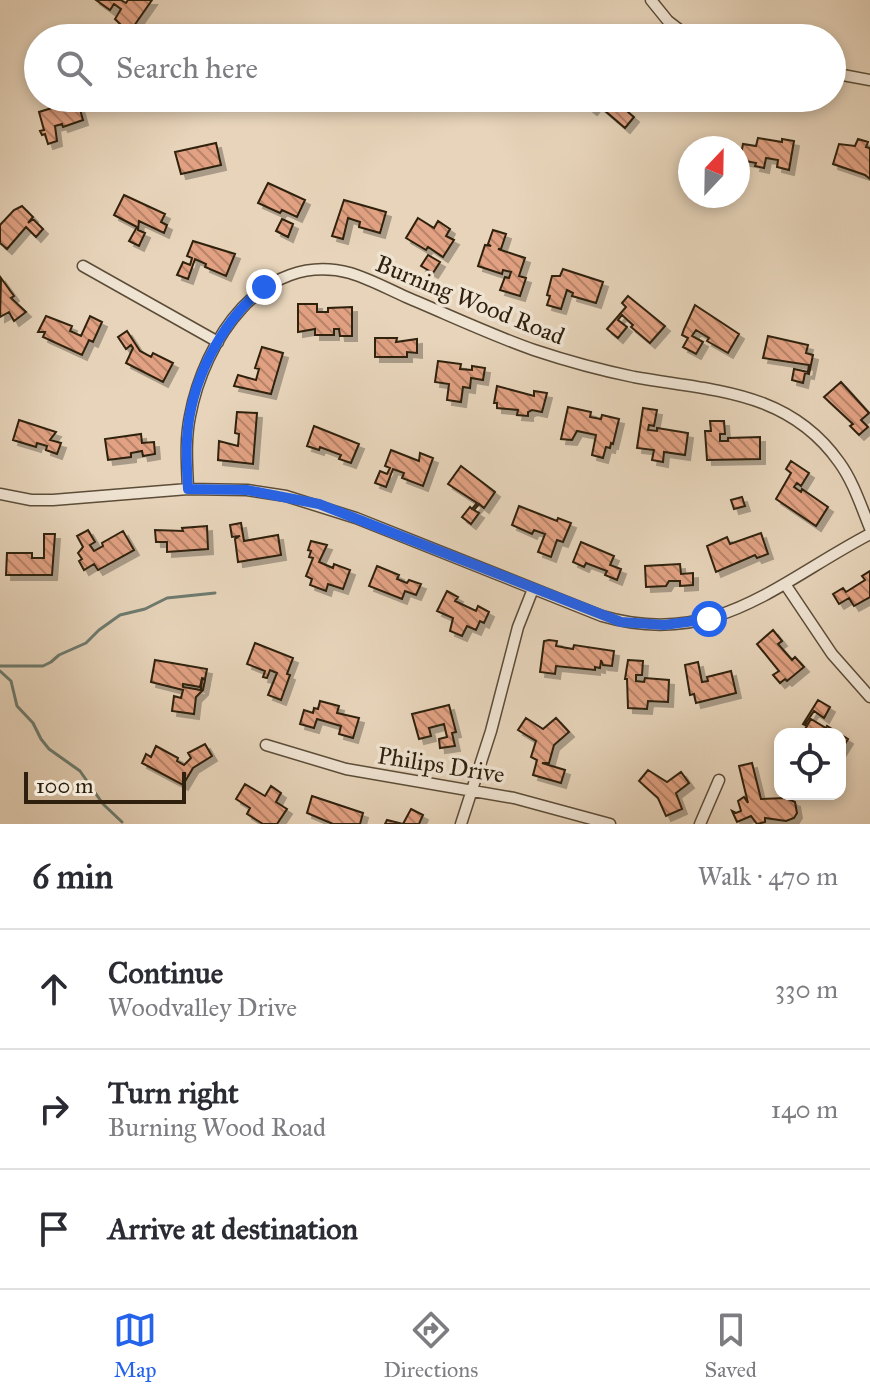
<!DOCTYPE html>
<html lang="en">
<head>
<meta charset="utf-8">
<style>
	:root { --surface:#fff; --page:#f7f7f7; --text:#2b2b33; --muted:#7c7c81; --line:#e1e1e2; --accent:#2563eb }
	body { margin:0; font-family:"IM FELL Great Primer",serif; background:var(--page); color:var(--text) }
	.controls { position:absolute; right:24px; bottom:24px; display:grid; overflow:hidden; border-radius:16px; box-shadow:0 4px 12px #0003 }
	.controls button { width:72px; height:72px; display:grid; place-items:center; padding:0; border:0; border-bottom:2px solid var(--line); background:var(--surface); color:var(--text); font:40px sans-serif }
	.compass { position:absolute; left:678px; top:136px; width:72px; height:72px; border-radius:50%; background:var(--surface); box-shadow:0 4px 12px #0003; rotate:22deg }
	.scale { position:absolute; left:24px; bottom:20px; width:162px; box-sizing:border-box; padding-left:8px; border:4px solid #2e200d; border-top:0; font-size:22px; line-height:28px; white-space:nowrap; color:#2e200d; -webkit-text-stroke:6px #efe3d2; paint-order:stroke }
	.stop { position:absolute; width:24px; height:24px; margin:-18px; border:6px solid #2563eb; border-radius:50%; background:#fff }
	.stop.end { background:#2563eb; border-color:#fff; box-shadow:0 2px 8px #0008 }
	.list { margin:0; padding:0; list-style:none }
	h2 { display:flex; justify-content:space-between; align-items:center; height:104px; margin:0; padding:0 32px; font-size:34px }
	h2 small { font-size:26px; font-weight:400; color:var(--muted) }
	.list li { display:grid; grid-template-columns:52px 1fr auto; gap:24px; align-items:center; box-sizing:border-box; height:120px; padding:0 32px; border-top:2px solid var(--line) }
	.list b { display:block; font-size:30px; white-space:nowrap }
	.list p { margin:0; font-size:26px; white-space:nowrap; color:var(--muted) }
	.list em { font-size:26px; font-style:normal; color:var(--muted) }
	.icon { flex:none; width:44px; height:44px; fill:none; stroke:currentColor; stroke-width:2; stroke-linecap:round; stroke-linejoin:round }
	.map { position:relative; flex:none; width:870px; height:824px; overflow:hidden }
	.search { position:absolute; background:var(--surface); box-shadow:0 4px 12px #0003; left:24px; right:24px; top:24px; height:88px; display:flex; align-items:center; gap:20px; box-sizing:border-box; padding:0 28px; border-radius:44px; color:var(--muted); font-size:30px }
	.sheet { height:464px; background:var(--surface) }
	nav { display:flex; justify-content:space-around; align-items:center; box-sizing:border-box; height:112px; border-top:2px solid var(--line); background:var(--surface); font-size:22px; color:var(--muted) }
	nav a { display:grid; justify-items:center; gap:4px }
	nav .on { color:var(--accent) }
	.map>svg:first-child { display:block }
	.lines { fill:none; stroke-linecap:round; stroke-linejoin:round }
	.stream { stroke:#6d7b6f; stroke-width:3 }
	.building { fill:url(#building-back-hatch); stroke:#2e200d; stroke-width:2; filter:url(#shadow) }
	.minor-casing { stroke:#5c4d38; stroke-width:13 }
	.minor { stroke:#efe3d2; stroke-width:10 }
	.route { stroke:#2563eb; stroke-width:10 }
	.labels { text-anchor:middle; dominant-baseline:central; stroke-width:7; stroke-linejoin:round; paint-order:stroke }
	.street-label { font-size:24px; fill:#2e200d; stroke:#efe3d2 }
</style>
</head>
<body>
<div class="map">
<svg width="870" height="824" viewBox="0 0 870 824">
	<defs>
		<pattern id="building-back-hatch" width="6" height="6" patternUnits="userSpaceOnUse" patternTransform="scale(2)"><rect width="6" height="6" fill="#e1a182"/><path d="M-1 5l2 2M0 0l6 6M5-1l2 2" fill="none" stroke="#b78369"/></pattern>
		<filter id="shadow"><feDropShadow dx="5" dy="5" stdDeviation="0" flood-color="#0004"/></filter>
	</defs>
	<rect width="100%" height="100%" fill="#e7d4ba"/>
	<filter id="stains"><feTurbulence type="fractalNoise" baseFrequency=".0025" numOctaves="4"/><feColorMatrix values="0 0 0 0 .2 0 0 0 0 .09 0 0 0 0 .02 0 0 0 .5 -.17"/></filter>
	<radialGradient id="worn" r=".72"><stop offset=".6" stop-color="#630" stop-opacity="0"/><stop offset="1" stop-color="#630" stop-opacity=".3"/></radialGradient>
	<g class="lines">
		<path class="stream" d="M 0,666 L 43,666 L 51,662 L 59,655 L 86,643 L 99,630 L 120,615 L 145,609 L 167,598 L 215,593
			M 0,671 L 11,681 L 17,706 L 33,723 L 41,739 L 49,749 L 80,771 L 103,804 L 122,822"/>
	</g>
	<path class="building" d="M 96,0 L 121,0 L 126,3 L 128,0 L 152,0 L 129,33 L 115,19 L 121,9 L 114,4 L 110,10 Z
		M 577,98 L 622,98 L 625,100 L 620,105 L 634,117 L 625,128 L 597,104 L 592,110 Z
		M 81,99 L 83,105 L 79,106 L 83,120 L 63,127 L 62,124 L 55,126 L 57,141 L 48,144 L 45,134 L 42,135 L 40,131 L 44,130 L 39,112 Z
		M 758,138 L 782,142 L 782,139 L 794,141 L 789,170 L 777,167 L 778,160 L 766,158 L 764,168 L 755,166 L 756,163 L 740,160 L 743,144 L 756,146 Z
		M 858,139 L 868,142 L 866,147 L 870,148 L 870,179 L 865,175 L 833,164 L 839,144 L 855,146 Z
		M 216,143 L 221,165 L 181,174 L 175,152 Z
		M 268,183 L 305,200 L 297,217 L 282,210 L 280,213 L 258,203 Z
		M 124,195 L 165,214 L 161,222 L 167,225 L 164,233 L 139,221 L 138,230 L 145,233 L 139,246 L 129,241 L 137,227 L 114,215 Z
		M 344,200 L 386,212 L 380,233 L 359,227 L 360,222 L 348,218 L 343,239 L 332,236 Z
		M 22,206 L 33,217 L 28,223 L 33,219 L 43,229 L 36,237 L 26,227 L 7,249 L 0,243 L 0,225 L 14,210 Z
		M 418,218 L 434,228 L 438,221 L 450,229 L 446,236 L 454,240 L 443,257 L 428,247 L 426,250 L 406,238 Z
		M 282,219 L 293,224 L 288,237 L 276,231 Z
		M 493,230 L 506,234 L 501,249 L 498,249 L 525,258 L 519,276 L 526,278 L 520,296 L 500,290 L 505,277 L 509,278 L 511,272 L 503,270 L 502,274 L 478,266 L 485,245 L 491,246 L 488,244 Z
		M 193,241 L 235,254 L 226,276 L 205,267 L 206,264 L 195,259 L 188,279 L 177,275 L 183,262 L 190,265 L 192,258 L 187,256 Z
		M 428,255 L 440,262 L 433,273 L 421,266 Z
		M 563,269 L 603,282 L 596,303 L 572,296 L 573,293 L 567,290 L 561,309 L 547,305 L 550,296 L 547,295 L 552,276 L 560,276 Z
		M 1,278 L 14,296 L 11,298 L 26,312 L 14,321 L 9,312 L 0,317 Z
		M 628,296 L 665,326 L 650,343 L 631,327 L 633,325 L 622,315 L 618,320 L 627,327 L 618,338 L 607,329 L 626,307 L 622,303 Z
		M 298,304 L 317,304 L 317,312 L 328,312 L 328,308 L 352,307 L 352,336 L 340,336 L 339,329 L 334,329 L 334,335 L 315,335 L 315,329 L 298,332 Z
		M 695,305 L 739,334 L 728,353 L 707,341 L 709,338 L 696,330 L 692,336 L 703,342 L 696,354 L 683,347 L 688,338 L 682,335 L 684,329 Z
		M 46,316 L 72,326 L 70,331 L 81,336 L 90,316 L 102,322 L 93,342 L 89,340 L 82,355 L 43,337 L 45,332 L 38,332 Z
		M 127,331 L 140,351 L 151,357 L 153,353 L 173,363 L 163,382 L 126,363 L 133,348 L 131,345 L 126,349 L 118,337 Z
		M 768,336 L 808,345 L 806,353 L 813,355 L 809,374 L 805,373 L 803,383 L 792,380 L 794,369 L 808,372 L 809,365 L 763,358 Z
		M 375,338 L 397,338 L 396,342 L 417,339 L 417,353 L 407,352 L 407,357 L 375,357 Z
		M 262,347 L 283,353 L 271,394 L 234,386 L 238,375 L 256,380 L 259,369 L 255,368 Z
		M 438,361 L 461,364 L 460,369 L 472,370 L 472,366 L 485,368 L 483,380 L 471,378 L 470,388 L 463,387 L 461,402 L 447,400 L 449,384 L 435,382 Z
		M 841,382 L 869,413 L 861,420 L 868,427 L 859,435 L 850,426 L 853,424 L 824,397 Z
		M 497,386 L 534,396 L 534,391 L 547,393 L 542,412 L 532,410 L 528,412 L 528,416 L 517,415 L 518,410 L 497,408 L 497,403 L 494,403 Z
		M 568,407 L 591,412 L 590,417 L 601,419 L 602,415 L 619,419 L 613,444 L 611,443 L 610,448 L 606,447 L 603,458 L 592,455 L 596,435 L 577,431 L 572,440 L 561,439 Z
		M 643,408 L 657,410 L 654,426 L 649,425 L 648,430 L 657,431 L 657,428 L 688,433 L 685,455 L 664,452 L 663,462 L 652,460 L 654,450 L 637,448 Z
		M 237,412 L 257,413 L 253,464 L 218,460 L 219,441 L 238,446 L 239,434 L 235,433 Z
		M 19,420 L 56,432 L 50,440 L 61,443 L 57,454 L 46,450 L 47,446 L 37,443 L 36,447 L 13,440 Z
		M 710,421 L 724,421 L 725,434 L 720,434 L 720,441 L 728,441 L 728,438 L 760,437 L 760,459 L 707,460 L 705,431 L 711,431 Z
		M 314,426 L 359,444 L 351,463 L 339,459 L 341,455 L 320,447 L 319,450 L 307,446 Z
		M 141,434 L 142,443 L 154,442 L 155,454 L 143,456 L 142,451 L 131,453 L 131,457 L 108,460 L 105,439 Z
		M 391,450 L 419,461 L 420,453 L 433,458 L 423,486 L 402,478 L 404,473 L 393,469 L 386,487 L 375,483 L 380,471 L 387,474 L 390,468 L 385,466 Z
		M 791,461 L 809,473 L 801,486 L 797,483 L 794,487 L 801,492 L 802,489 L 828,507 L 816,526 L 776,499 L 791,473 L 786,469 Z
		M 461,466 L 495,492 L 484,508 L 479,504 L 474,510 L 479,513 L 471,524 L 462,517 L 470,507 L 472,509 L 477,503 L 448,484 Z
		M 742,497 L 745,506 L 734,509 L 731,500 Z
		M 519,506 L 557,521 L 558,518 L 571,523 L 563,542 L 557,540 L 551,557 L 538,552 L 545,534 L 534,530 L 532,534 L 512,525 Z
		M 241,523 L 244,541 L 278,535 L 281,555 L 238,562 L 235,539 L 240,536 L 232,537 L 230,525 Z
		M 207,526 L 208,549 L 167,552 L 167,542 L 156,542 L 155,530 L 183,531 L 182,528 Z
		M 88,530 L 95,542 L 90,545 L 94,551 L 103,546 L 102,543 L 123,531 L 134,550 L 98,570 L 94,564 L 84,570 L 79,561 L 82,559 L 78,553 L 83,547 L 77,536 Z
		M 761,533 L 768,554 L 757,558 L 755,555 L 716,572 L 707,546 L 727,537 L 730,544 Z
		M 44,534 L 55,534 L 52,575 L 6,575 L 7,553 L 32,553 L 32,558 L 44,558 Z
		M 311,541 L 327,545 L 319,562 L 333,568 L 334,564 L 350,570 L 343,589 L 328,584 L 326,591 L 310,585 L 312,579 L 306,576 L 313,558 L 309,557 L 311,551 L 308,550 Z
		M 581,542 L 614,556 L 610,565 L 621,569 L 617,580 L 605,575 L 607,571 L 586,563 L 584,567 L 573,562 Z
		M 680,564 L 681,574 L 693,573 L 693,585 L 680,586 L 680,581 L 669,581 L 666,586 L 646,587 L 645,566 Z
		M 377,566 L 399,575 L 397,579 L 407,583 L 409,580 L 421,584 L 416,595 L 405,591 L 402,599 L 369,586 Z
		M 870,571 L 870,597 L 854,606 L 849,598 L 839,604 L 833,594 L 843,588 L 846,592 L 865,580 L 862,576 Z
		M 447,591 L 458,597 L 455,601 L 476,611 L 478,606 L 489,612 L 484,623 L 480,621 L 476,630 L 467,626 L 462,636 L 450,631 L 453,618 L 437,611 Z
		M 773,630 L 782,641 L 778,644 L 792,660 L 795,657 L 804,667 L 787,681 L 785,679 L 780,683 L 773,675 L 779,671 L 757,644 Z
		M 549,640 L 557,641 L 556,646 L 573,649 L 574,645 L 614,651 L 612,666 L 603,665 L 601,660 L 600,668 L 595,667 L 595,670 L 556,666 L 555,674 L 540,672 L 544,641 Z
		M 255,643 L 293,658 L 287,674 L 290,675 L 281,700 L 268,695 L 277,673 L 270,670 L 267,678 L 263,677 L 265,671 L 247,664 Z
		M 155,660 L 207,669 L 205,679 L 202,678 L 200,687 L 183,684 L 183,687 L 201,690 L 202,679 L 205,680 L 203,690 L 196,697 L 194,714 L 172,711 L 174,696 L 181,698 L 183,690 L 151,682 Z
		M 628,660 L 643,661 L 642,675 L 636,675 L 636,681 L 644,682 L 645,678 L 669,680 L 668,702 L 648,701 L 647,709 L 628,708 L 627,679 L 625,679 Z
		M 698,662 L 702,682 L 708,681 L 707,677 L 731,671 L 736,693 L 696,703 L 694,694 L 690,695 L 685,665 Z
		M 818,700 L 830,707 L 824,718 L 814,711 L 806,723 L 808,724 L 811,719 L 826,728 L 827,726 L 848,739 L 840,752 L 840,734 L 802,734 L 807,726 L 803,724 Z
		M 320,701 L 339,706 L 337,713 L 359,718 L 353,738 L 339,734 L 341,726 L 317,719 L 314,728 L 300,724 L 304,710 L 313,713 L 314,708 L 318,709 Z
		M 449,705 L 456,732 L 452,733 L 455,746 L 440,748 L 439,739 L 447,737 L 444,724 L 429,728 L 431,736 L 419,739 L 412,714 Z
		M 526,718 L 543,729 L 556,718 L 569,732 L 554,745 L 549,763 L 542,763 L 565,770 L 561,783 L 533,775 L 537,760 L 531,757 L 536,741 L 518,730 Z
		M 205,744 L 212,756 L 193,768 L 183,785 L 142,763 L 146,754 L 151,757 L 156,746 L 178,758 L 177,761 L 184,765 L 191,758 L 188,753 Z
		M 752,763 L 761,799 L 786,798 L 795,802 L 797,813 L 794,818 L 786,821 L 765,818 L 765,822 L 757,824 L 751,816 L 737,822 L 732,811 L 736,813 L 741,811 L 738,801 L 744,797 L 748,803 L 739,766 Z
		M 648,770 L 667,782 L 681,772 L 689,783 L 676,793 L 682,809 L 666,816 L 658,798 L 639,781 Z
		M 245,784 L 265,796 L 271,786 L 281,793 L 276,802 L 287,809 L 277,824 L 263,824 L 247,814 L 250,808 L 236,799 Z
		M 312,796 L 363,813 L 360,824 L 333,824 L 307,813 Z
		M 411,809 L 423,815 L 419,824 L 385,824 L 387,820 L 403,824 Z"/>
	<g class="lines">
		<defs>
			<path id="minor" d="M 651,0 L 668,21 L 690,38
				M 832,73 L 870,80
				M 83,266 L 218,342
				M 188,489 C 187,464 185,440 190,416 C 204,341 262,250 350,273 C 370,279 388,289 406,297 C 449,315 491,335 534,350 C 567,361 600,370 634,377 C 712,391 788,390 839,462 C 853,481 861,506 870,528
				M 0,494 L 31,500 L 53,500 L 188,489 L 247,490 L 286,496 L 356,518 L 602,616 C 715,649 778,582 870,534
				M 785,584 L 832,654 L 870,697
				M 266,745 L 346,769 L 514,798 L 610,824
				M 461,824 L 491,731 L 518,627 L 533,589
				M 700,824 L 719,780"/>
		</defs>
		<use href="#minor" class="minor-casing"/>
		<use href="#minor" class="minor"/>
	</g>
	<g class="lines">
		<path class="route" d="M 264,287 C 221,322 190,382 187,439 C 186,455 187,472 188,489 L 247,490 L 319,504 L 621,622 L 664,625 L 709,619"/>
	</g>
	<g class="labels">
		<g class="street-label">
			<text transform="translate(470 300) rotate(22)">Burning Wood Road</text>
			<text transform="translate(441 765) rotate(9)">Philips Drive</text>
		</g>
	</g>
	<rect width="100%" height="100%" filter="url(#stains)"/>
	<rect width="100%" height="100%" fill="url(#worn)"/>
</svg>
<div class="controls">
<button><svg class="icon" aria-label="locate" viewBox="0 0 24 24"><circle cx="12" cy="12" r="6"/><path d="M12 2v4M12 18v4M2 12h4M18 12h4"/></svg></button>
</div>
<svg class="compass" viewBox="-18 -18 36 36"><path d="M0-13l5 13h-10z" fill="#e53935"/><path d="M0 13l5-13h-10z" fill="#7c7c81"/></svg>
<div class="scale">100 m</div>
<div class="stop" style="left:709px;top:619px"></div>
<div class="stop end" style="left:264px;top:287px"></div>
<div class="search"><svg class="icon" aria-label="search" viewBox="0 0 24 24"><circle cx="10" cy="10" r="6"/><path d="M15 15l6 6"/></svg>Search here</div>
</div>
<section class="sheet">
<h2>6 min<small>Walk · 470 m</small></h2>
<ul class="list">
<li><svg class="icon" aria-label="ahead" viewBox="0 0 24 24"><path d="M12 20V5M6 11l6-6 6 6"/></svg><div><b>Continue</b><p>Woodvalley Drive</p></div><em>330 m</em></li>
<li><svg class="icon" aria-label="right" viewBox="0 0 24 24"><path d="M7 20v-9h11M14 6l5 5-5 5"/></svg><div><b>Turn right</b><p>Burning Wood Road</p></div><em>140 m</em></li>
<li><svg class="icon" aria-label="arrive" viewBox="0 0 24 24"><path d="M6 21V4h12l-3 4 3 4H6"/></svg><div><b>Arrive at destination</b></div></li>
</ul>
</section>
<nav>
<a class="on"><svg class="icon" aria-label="map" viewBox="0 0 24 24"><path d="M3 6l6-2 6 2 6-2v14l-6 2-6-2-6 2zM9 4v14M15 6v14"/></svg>Map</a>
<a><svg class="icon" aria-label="directions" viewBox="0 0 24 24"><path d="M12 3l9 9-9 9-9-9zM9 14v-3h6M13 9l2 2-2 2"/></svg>Directions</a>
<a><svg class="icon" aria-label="saved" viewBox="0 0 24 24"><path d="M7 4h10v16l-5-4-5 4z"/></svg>Saved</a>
</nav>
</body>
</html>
